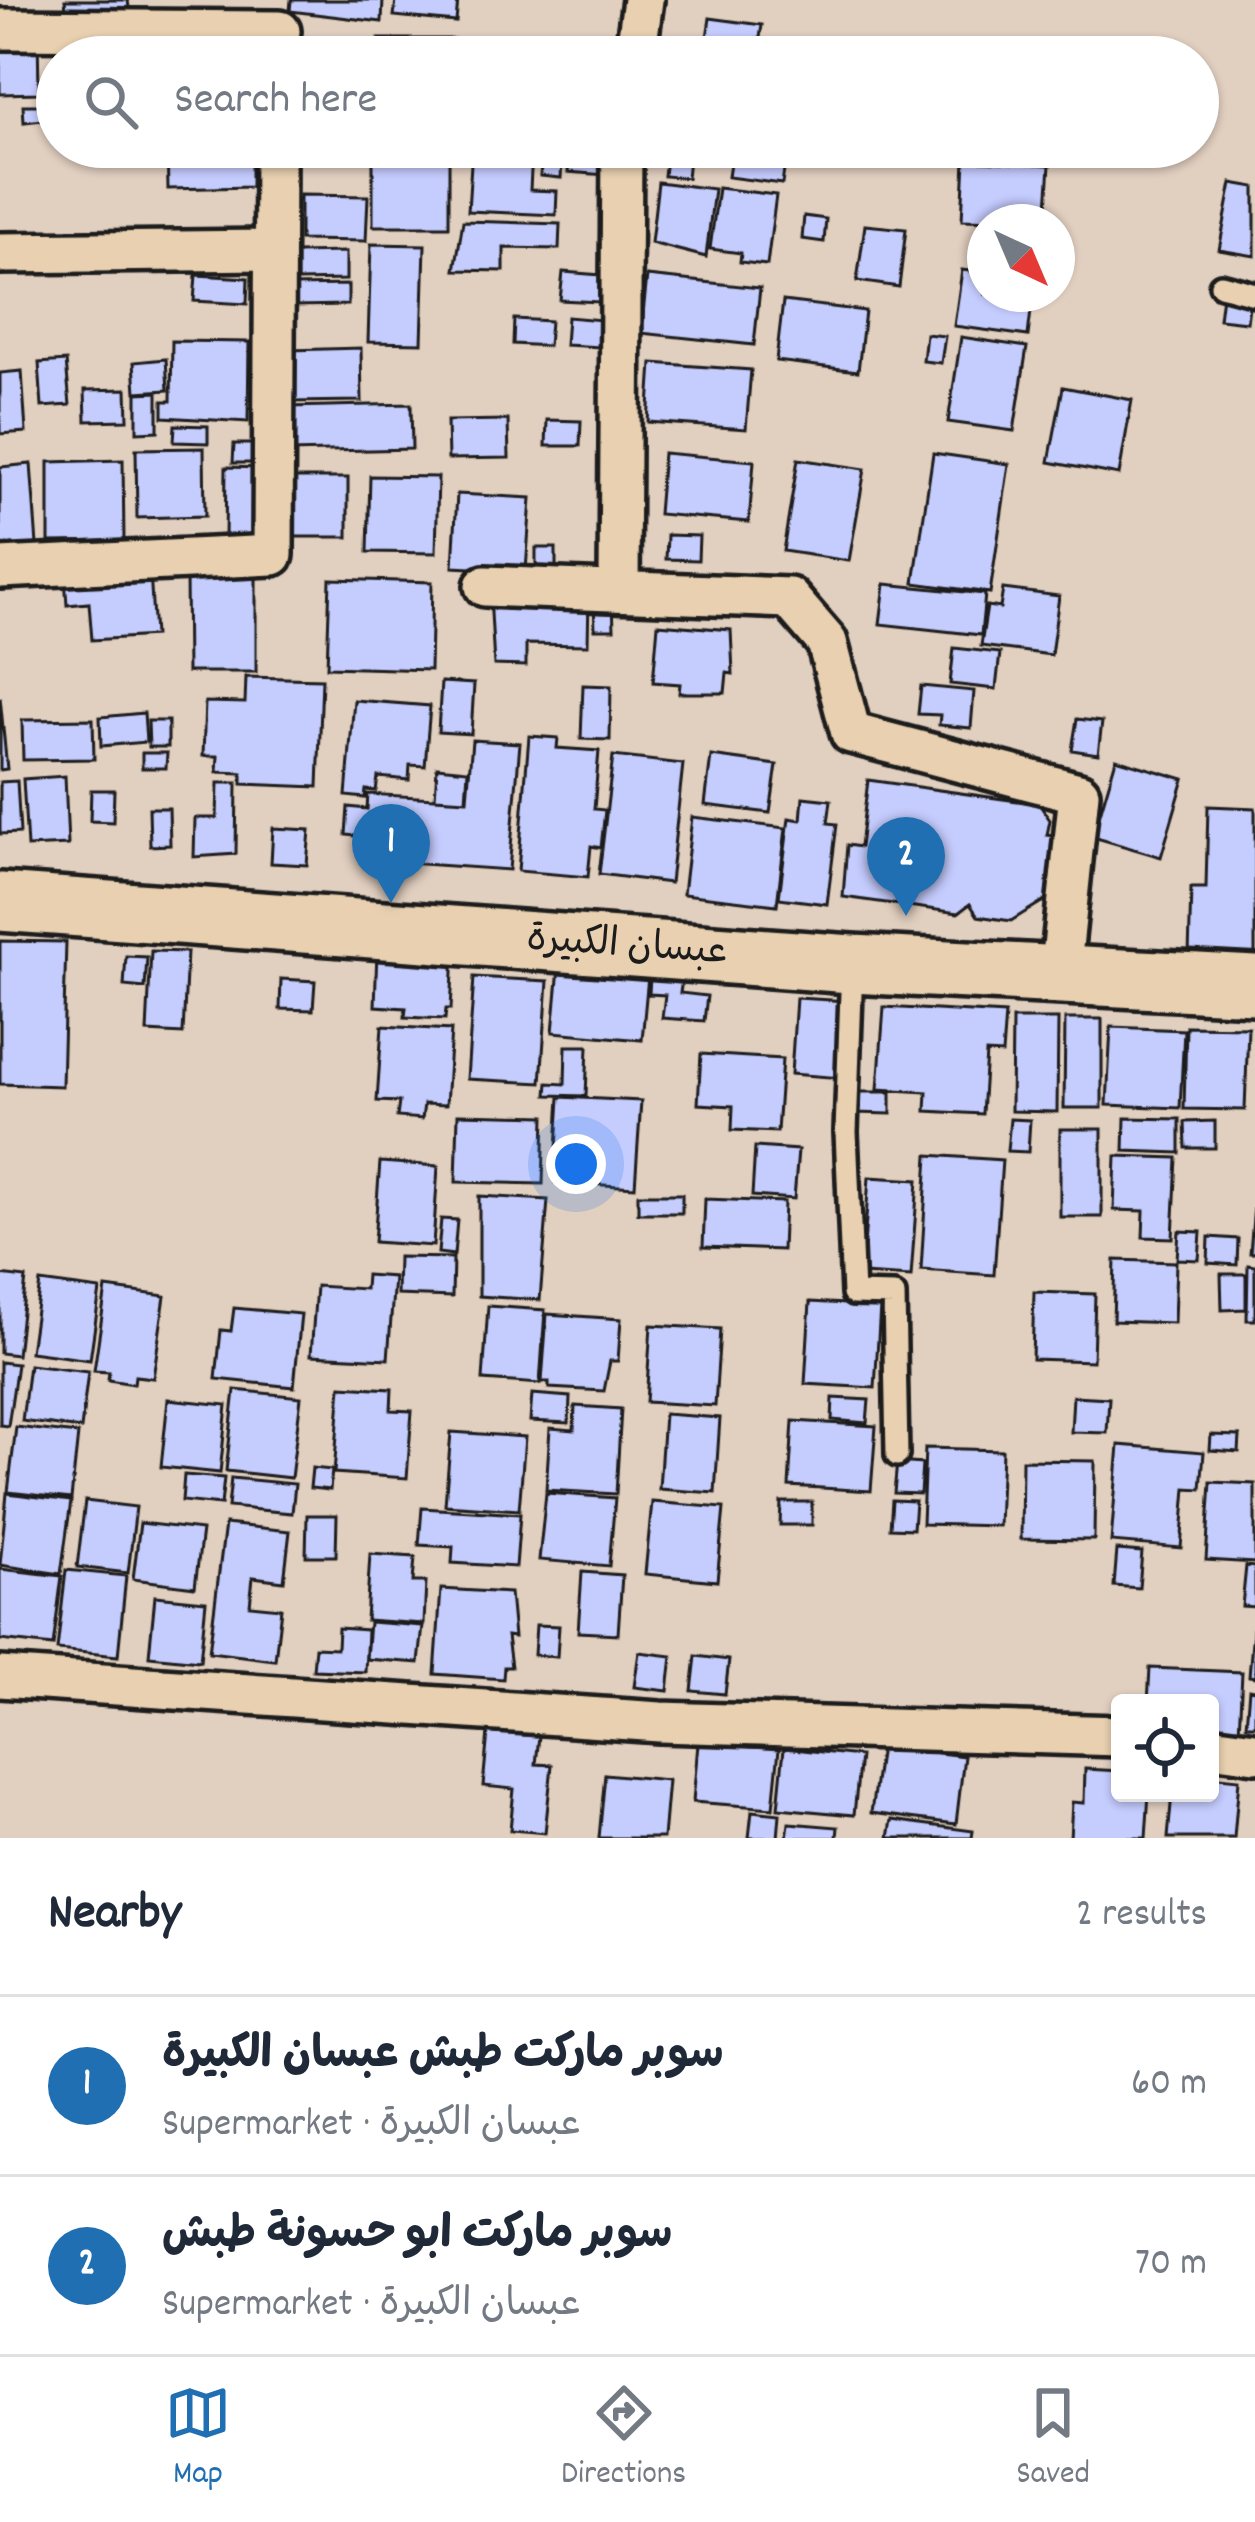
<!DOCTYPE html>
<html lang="en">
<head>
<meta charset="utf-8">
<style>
	:root { --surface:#fff; --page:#f6f6f7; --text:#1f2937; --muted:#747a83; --line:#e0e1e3; --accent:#1f6fb2 }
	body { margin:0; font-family:Dekko,"Playpen Sans Arabic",sans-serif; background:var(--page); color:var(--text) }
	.controls { position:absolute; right:36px; bottom:36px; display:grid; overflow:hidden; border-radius:12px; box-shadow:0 3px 9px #0004 }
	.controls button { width:108px; height:108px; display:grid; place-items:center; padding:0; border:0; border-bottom:3px solid var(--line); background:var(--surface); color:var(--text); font:60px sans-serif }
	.compass { position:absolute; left:967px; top:204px; width:108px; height:108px; border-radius:50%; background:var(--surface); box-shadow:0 3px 9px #0004; rotate:136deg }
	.you { position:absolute; left:576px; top:1164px; width:42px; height:42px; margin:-30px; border:9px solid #fff; border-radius:50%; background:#1a73e8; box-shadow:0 0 0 18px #1a73e833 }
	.badge { display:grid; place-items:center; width:78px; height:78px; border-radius:50%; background:var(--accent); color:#fff; font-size:39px; font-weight:700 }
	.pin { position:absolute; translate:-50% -99px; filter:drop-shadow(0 3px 6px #0008) }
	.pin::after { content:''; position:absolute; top:63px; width:42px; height:36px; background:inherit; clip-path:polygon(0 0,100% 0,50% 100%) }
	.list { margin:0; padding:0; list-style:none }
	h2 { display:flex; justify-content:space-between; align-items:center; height:156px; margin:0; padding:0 48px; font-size:51px }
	h2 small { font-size:39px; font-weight:400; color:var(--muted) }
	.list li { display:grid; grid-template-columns:78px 1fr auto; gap:36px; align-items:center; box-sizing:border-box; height:180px; padding:0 48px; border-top:3px solid var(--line) }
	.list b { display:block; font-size:45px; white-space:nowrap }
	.list p { margin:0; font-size:39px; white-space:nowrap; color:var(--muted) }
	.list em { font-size:39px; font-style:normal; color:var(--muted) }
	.icon { flex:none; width:66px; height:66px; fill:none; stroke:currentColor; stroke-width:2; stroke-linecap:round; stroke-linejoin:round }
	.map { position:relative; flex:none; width:1255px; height:1838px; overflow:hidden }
	.search { position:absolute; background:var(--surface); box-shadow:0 3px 9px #0004; left:36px; right:36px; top:36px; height:132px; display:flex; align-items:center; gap:30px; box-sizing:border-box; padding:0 42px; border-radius:66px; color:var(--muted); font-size:45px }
	.sheet { height:516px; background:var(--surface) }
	nav { display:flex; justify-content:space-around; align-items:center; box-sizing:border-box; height:168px; border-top:3px solid var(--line); background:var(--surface); font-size:33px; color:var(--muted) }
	nav a { display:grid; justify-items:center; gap:6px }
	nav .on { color:var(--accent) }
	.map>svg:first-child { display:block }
	.building { fill:#c5ccfe; stroke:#1c1c1c; stroke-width:3 }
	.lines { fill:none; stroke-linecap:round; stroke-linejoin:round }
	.lane-casing { stroke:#1c1c1c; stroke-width:30 }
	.street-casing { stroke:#1c1c1c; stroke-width:48 }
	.secondary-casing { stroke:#1c1c1c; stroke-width:66 }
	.lane { stroke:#e8d0b0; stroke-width:21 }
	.street { stroke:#e8d0b0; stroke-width:39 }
	.secondary { stroke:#e8d0b0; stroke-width:57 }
	.labels { text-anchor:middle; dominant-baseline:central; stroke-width:12; stroke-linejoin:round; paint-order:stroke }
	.street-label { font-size:39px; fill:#1c1c1c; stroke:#e8d0b0 }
</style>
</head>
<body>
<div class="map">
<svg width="1255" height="1838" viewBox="0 0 1255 1838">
	<rect width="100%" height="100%" fill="#e1cfc0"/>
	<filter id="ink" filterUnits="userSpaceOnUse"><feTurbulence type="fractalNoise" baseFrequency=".00833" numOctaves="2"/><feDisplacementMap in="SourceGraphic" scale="24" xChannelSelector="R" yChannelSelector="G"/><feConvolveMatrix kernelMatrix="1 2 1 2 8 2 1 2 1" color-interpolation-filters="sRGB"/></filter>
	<g filter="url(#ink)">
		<path class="building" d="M 65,0 L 128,0 L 129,8 L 66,9 Z
			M 291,0 L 383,0 L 382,22 L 290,11 Z
			M 396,0 L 458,0 L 456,22 L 394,16 Z
			M 710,18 L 762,25 L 757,57 L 704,57 Z
			M 38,32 L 39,93 L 0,94 L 0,33 Z
			M 379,39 L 454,39 L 454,57 L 379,57 Z
			M 172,43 L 172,57 L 118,57 L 117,44 Z
			M 260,46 L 260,57 L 177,57 L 177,47 Z
			M 615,52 L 615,57 L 579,57 L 579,53 Z
			M 23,105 L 44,105 L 44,120 L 24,122 Z
			M 167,147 L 251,147 L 251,187 L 168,189 Z
			M 373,147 L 449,147 L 449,226 L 373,226 Z
			M 543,147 L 563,148 L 561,178 L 540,176 Z
			M 570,147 L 608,147 L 606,175 L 568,172 Z
			M 667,147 L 690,148 L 687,178 L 664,176 Z
			M 472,148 L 532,151 L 530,190 L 557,191 L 556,215 L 468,211 Z
			M 732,150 L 786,156 L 782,184 L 728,177 Z
			M 965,160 L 1050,165 L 1046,222 L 962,220 Z
			M 658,182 L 714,189 L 706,257 L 651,243 Z
			M 1232,183 L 1255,187 L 1255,256 L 1219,250 Z
			M 718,188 L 776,195 L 767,265 L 740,262 L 741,253 L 710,249 Z
			M 300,195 L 368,196 L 366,241 L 300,240 Z
			M 804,216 L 826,219 L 824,242 L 802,239 Z
			M 463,221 L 560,224 L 559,249 L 504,248 L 504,271 L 455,270 Z
			M 865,225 L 906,229 L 899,287 L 857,281 Z
			M 371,244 L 425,245 L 422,343 L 368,342 Z
			M 346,252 L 346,280 L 297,281 L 297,253 Z
			M 962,270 L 985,273 L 985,294 L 1033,294 L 1028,336 L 954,326 Z
			M 563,272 L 601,275 L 599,302 L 560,300 Z
			M 196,275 L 248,278 L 247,304 L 194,301 Z
			M 647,276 L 760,288 L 754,345 L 641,333 Z
			M 348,285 L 348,305 L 294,306 L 294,286 Z
			M 1222,295 L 1250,298 L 1247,322 L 1219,319 Z
			M 783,301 L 865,311 L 858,371 L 776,361 Z
			M 567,317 L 603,320 L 601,347 L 565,345 Z
			M 514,319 L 550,321 L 548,346 L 513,344 Z
			M 926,334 L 945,336 L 941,363 L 923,361 Z
			M 961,337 L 1027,347 L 1014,431 L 948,422 Z
			M 172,341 L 249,342 L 248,422 L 163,417 L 163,401 L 171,401 Z
			M 361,348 L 362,401 L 289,402 L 289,350 Z
			M 166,359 L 168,390 L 136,392 L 134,362 Z
			M 66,361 L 70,405 L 42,407 L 39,363 Z
			M 652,363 L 751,370 L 746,429 L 648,422 Z
			M 22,371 L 26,432 L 0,434 L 0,373 Z
			M 1063,387 L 1132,400 L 1119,475 L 1049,462 Z
			M 127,389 L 128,420 L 86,421 L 85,390 Z
			M 158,392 L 158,431 L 137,432 L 137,393 Z
			M 411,404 L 412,449 L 289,452 L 288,407 Z
			M 508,420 L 509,458 L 448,459 L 447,421 Z
			M 547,420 L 581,421 L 580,446 L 546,446 Z
			M 175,425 L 208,426 L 208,443 L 174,442 Z
			M 234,444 L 255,444 L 255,463 L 233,463 Z
			M 204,448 L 205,516 L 137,518 L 136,449 Z
			M 663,453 L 754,461 L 749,522 L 658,514 Z
			M 933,453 L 1009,464 L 990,593 L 914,583 Z
			M 798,459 L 865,469 L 849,561 L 783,551 Z
			M 123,460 L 124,541 L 49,542 L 49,462 Z
			M 31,464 L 37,545 L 0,548 L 0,467 Z
			M 226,467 L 261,468 L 260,540 L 225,540 Z
			M 370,476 L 438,477 L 436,553 L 368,552 Z
			M 289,478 L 348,478 L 348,537 L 289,537 Z
			M 457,494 L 531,498 L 526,571 L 453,567 Z
			M 667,535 L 699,536 L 698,560 L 666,559 Z
			M 536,548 L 556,548 L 556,571 L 536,571 Z
			M 150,571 L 154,636 L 92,640 L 89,603 L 67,605 L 65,577 Z
			M 256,575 L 256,672 L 187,672 L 186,576 Z
			M 330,579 L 432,582 L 430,670 L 327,667 Z
			M 885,584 L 985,594 L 981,635 L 880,624 Z
			M 1003,589 L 1059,596 L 1051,655 L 981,646 L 987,606 L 1000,608 Z
			M 490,595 L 589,596 L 588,645 L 526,644 L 526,666 L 494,665 Z
			M 613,601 L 614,629 L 595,629 L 594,602 Z
			M 658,624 L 731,630 L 733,674 L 727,673 L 725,693 L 679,693 L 680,684 L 653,682 Z
			M 954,648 L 1000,653 L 996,689 L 950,684 Z
			M 246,677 L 322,679 L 318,787 L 242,784 L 242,773 L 217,772 L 218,756 L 203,756 L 205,702 L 245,703 Z
			M 441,682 L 474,684 L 471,734 L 438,732 Z
			M 583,685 L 611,686 L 610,740 L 581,739 Z
			M 921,686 L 974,691 L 971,728 L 939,725 L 940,715 L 918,714 Z
			M 0,697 L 7,769 L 0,770 Z
			M 354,700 L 430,706 L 425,766 L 410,765 L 409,780 L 378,777 L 376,791 L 366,790 L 365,798 L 346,796 Z
			M 144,713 L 146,742 L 101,746 L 100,717 Z
			M 93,719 L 94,759 L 23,760 L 22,720 Z
			M 1077,719 L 1102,722 L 1098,754 L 1072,750 Z
			M 148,721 L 168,721 L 168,747 L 149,747 Z
			M 529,736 L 558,738 L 557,748 L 599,751 L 594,809 L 605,810 L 601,848 L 591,846 L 588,877 L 518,871 Z
			M 472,740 L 520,743 L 509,870 L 364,860 L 365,837 L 346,835 L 348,807 L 367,809 L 368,794 L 467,800 Z
			M 142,753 L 167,753 L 166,768 L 142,768 Z
			M 613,756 L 683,764 L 670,883 L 599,874 Z
			M 711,756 L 777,765 L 770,813 L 705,805 Z
			M 1116,759 L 1184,779 L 1161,857 L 1093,837 Z
			M 437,767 L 468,770 L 466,800 L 435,798 Z
			M 65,776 L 68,845 L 27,847 L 23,779 Z
			M 868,780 L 1039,804 L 1050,820 L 1047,835 L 1060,837 L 1048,898 L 1011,921 L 978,916 L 970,904 L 958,913 L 843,897 L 847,845 L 860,847 Z
			M 17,781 L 20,833 L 0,834 L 0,782 Z
			M 218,783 L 237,783 L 236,854 L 194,857 L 195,818 L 217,818 Z
			M 91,790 L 114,790 L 113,822 L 90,821 Z
			M 803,797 L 831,800 L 828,823 L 837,824 L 827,904 L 779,898 L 789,818 L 801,820 Z
			M 1208,806 L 1255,808 L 1255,957 L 1189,955 L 1191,888 L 1206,888 Z
			M 149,808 L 169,808 L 170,845 L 150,846 Z
			M 692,817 L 786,828 L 777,905 L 683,894 Z
			M 273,828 L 310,830 L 307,865 L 271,863 Z
			M 0,941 L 66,942 L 62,1086 L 0,1084 Z
			M 377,950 L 454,954 L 451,1009 L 446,1009 L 445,1019 L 405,1017 L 406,1008 L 375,1006 Z
			M 151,951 L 187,952 L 183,1034 L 147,1032 Z
			M 126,956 L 147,957 L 145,988 L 124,986 Z
			M 559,968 L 648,976 L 642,1040 L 553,1032 Z
			M 474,977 L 548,981 L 541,1083 L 467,1079 Z
			M 650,977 L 682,980 L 680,993 L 707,996 L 704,1021 L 662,1018 L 665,995 L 649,994 Z
			M 281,979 L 315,981 L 313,1010 L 280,1009 Z
			M 796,998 L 848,1001 L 842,1078 L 791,1074 Z
			M 884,1007 L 1005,1014 L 1002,1054 L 986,1053 L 982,1114 L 926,1111 L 927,1092 L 878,1089 Z
			M 1012,1019 L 1058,1019 L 1057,1112 L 1011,1111 Z
			M 1065,1019 L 1102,1019 L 1102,1108 L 1064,1108 Z
			M 382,1026 L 451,1030 L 446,1105 L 424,1104 L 422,1119 L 397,1117 L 399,1102 L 377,1101 Z
			M 1186,1026 L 1248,1027 L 1245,1110 L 1184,1109 Z
			M 1111,1027 L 1184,1030 L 1180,1108 L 1107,1105 Z
			M 566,1046 L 588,1046 L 586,1096 L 547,1095 L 548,1083 L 565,1084 Z
			M 701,1054 L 782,1059 L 777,1132 L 732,1130 L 733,1106 L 698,1104 Z
			M 854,1092 L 891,1092 L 891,1114 L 854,1113 Z
			M 560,1097 L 641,1101 L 635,1187 L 555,1182 Z
			M 458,1114 L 545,1116 L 543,1184 L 456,1182 Z
			M 1125,1118 L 1180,1119 L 1180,1153 L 1124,1151 Z
			M 1010,1119 L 1030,1120 L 1028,1152 L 1007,1151 Z
			M 1215,1121 L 1215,1148 L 1186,1148 L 1185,1122 Z
			M 1060,1129 L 1102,1129 L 1102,1217 L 1060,1217 Z
			M 755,1147 L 798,1150 L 794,1199 L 752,1196 Z
			M 928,1155 L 1002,1160 L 994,1275 L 921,1270 Z
			M 1116,1156 L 1177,1158 L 1173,1238 L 1143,1237 L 1144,1211 L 1114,1210 Z
			M 380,1162 L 438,1166 L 433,1246 L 374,1242 Z
			M 869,1177 L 918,1180 L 911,1277 L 862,1274 Z
			M 638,1194 L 682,1194 L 682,1213 L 638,1213 Z
			M 1255,1194 L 1255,1253 L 1250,1253 Z
			M 479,1196 L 548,1200 L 540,1300 L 479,1296 Z
			M 705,1199 L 784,1202 L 782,1250 L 703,1247 Z
			M 441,1219 L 457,1220 L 454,1255 L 438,1253 Z
			M 1179,1231 L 1201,1232 L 1199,1260 L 1177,1259 Z
			M 1209,1237 L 1238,1239 L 1237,1265 L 1208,1263 Z
			M 398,1257 L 453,1258 L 452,1297 L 397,1295 Z
			M 1115,1260 L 1176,1262 L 1174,1323 L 1113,1321 Z
			M 1248,1265 L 1255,1266 L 1255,1320 L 1247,1320 Z
			M 1221,1274 L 1246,1274 L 1246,1309 L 1222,1310 Z
			M 0,1275 L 26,1278 L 17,1355 L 0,1353 Z
			M 366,1275 L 394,1277 L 388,1359 L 311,1355 L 316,1286 L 365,1289 Z
			M 40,1282 L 100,1290 L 90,1360 L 30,1352 Z
			M 106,1288 L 165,1296 L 153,1378 L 135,1376 L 134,1384 L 108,1380 L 109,1372 L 94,1371 Z
			M 1034,1292 L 1095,1294 L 1093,1361 L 1032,1359 Z
			M 810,1302 L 880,1306 L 875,1388 L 805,1384 Z
			M 488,1306 L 545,1310 L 540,1384 L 483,1380 Z
			M 234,1308 L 301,1314 L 294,1387 L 216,1379 L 221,1330 L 231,1331 Z
			M 547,1314 L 621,1319 L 618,1361 L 610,1361 L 604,1391 L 549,1388 L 549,1382 L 542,1382 Z
			M 651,1325 L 720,1329 L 715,1406 L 646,1402 Z
			M 0,1362 L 17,1364 L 8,1426 L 0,1425 Z
			M 29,1365 L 88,1372 L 81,1429 L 22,1421 Z
			M 341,1386 L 392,1389 L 391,1410 L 412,1411 L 407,1478 L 334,1473 Z
			M 235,1390 L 301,1397 L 291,1478 L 226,1471 Z
			M 532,1394 L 570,1397 L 569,1423 L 530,1421 Z
			M 1073,1396 L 1109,1398 L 1107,1433 L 1071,1432 Z
			M 833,1398 L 869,1400 L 867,1423 L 832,1420 Z
			M 168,1399 L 227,1405 L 220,1473 L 161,1467 Z
			M 575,1406 L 621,1409 L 616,1494 L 546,1490 L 550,1428 L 574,1430 Z
			M 664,1414 L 720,1418 L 715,1493 L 659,1489 Z
			M 793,1421 L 876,1426 L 871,1491 L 789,1486 Z
			M 16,1427 L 78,1434 L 71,1499 L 8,1492 Z
			M 451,1432 L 525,1437 L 519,1510 L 445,1505 Z
			M 1211,1435 L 1240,1436 L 1239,1452 L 1210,1450 Z
			M 1119,1445 L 1204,1452 L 1201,1489 L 1186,1488 L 1181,1548 L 1111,1542 Z
			M 925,1448 L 1002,1450 L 999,1526 L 922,1524 Z
			M 1022,1460 L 1095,1461 L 1094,1540 L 1021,1539 Z
			M 897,1462 L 922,1464 L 920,1494 L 894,1493 Z
			M 312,1468 L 332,1470 L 330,1490 L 310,1488 Z
			M 184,1475 L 224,1478 L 221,1505 L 182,1501 Z
			M 231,1478 L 295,1484 L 292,1513 L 228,1507 Z
			M 1211,1482 L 1255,1484 L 1255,1563 L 1206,1560 Z
			M 7,1493 L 71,1501 L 61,1574 L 0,1565 Z
			M 546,1493 L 615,1498 L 609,1566 L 539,1560 Z
			M 892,1500 L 915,1501 L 913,1529 L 890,1528 Z
			M 85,1501 L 136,1507 L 128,1573 L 77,1567 Z
			M 652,1502 L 724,1508 L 717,1581 L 645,1574 Z
			M 781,1502 L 812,1502 L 812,1525 L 780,1525 Z
			M 422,1508 L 520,1514 L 516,1567 L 452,1563 L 453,1547 L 419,1545 Z
			M 307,1515 L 337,1515 L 336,1556 L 306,1556 Z
			M 140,1523 L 202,1530 L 195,1587 L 133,1579 Z
			M 225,1524 L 290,1531 L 284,1581 L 253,1577 L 250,1605 L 281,1608 L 275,1660 L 209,1652 Z
			M 1117,1550 L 1142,1552 L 1139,1588 L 1114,1586 Z
			M 370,1554 L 415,1557 L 413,1582 L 426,1582 L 424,1624 L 366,1620 Z
			M 1246,1566 L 1255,1567 L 1255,1607 L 1242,1606 Z
			M 0,1569 L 62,1576 L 53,1646 L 0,1640 Z
			M 66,1570 L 126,1576 L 118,1656 L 57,1650 Z
			M 582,1572 L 622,1575 L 618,1634 L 578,1632 Z
			M 441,1589 L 510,1593 L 514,1637 L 507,1636 L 511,1667 L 504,1667 L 503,1679 L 435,1674 Z
			M 155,1596 L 206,1601 L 200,1661 L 149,1656 Z
			M 369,1622 L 423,1626 L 419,1663 L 366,1659 Z
			M 536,1625 L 559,1626 L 557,1657 L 534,1655 Z
			M 338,1628 L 367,1630 L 365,1672 L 313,1670 L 315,1647 L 337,1648 Z
			M 1253,1630 L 1255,1631 L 1255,1677 L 1249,1676 Z
			M 639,1652 L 672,1656 L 668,1691 L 634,1687 Z
			M 696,1656 L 729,1660 L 725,1694 L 692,1691 Z
			M 1150,1668 L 1242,1672 L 1239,1733 L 1210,1732 L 1210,1703 L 1148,1703 Z
			M 1249,1689 L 1255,1690 L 1255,1725 L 1246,1725 Z
			M 488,1732 L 539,1736 L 536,1764 L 552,1765 L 545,1833 L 510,1830 L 514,1789 L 483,1786 Z
			M 698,1743 L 779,1749 L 773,1808 L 693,1802 Z
			M 880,1746 L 964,1756 L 956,1824 L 871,1813 Z
			M 784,1748 L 860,1756 L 854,1815 L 778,1808 Z
			M 1085,1769 L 1120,1771 L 1120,1793 L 1149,1793 L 1146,1838 L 1070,1838 L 1072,1802 L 1084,1803 Z
			M 605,1774 L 668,1780 L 663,1838 L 599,1838 Z
			M 1210,1776 L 1239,1779 L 1234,1838 L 1168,1838 L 1172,1793 L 1210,1793 Z
			M 752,1811 L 780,1814 L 778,1838 L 749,1838 Z
			M 892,1820 L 973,1831 L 972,1838 L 889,1838 Z
			M 789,1823 L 838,1827 L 837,1838 L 787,1838 Z"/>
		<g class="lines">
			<defs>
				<path id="lane" d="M 1221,285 L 1255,294
					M 852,965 L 846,1132 L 853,1294 L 894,1295 L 897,1455"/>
				<path id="street" d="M 0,29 L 280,31
					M 635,57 L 643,0
					M 0,253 L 271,250
					M 0,568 L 273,555 L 275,147
					M 485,586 L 789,598 L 827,642 L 851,733 L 1079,793 L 1060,976
					M 619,588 L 622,147
					M 0,1677 L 660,1722 L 1120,1736
					M 1210,1746 L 1255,1752"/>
				<path id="secondary" d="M 0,902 L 852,964 L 1255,985"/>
			</defs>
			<use href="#lane" class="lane-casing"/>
			<use href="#street" class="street-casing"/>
			<use href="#secondary" class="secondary-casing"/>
			<use href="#lane" class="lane"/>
			<use href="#street" class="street"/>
			<use href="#secondary" class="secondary"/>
		</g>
	</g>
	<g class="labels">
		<g class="street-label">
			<text transform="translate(627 948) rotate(4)">عبسان الكبيرة</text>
		</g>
	</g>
</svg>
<div class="controls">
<button><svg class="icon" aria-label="locate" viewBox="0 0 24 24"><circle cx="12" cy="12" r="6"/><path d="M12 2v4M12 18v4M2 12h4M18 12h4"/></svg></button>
</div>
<svg class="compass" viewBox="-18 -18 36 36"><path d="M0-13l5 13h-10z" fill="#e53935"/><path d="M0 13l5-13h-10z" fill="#747a83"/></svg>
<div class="you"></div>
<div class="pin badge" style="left:391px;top:903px">1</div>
<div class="pin badge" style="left:906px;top:916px">2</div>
<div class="search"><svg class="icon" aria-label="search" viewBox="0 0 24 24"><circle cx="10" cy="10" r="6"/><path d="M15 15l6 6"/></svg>Search here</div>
</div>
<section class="sheet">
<h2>Nearby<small>2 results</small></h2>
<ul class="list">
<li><span class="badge">1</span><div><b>سوبر ماركت طبش عبسان الكبيرة</b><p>Supermarket · عبسان الكبيرة</p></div><em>60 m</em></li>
<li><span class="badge">2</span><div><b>سوبر ماركت ابو حسونة طبش</b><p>Supermarket · عبسان الكبيرة</p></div><em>70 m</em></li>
</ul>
</section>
<nav>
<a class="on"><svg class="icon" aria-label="map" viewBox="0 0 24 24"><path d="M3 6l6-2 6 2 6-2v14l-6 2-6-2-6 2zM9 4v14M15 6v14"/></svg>Map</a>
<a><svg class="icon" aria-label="directions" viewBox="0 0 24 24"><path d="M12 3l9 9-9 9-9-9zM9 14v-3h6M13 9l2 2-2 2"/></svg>Directions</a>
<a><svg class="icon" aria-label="saved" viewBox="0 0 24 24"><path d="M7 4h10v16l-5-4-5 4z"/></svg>Saved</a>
</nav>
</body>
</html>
